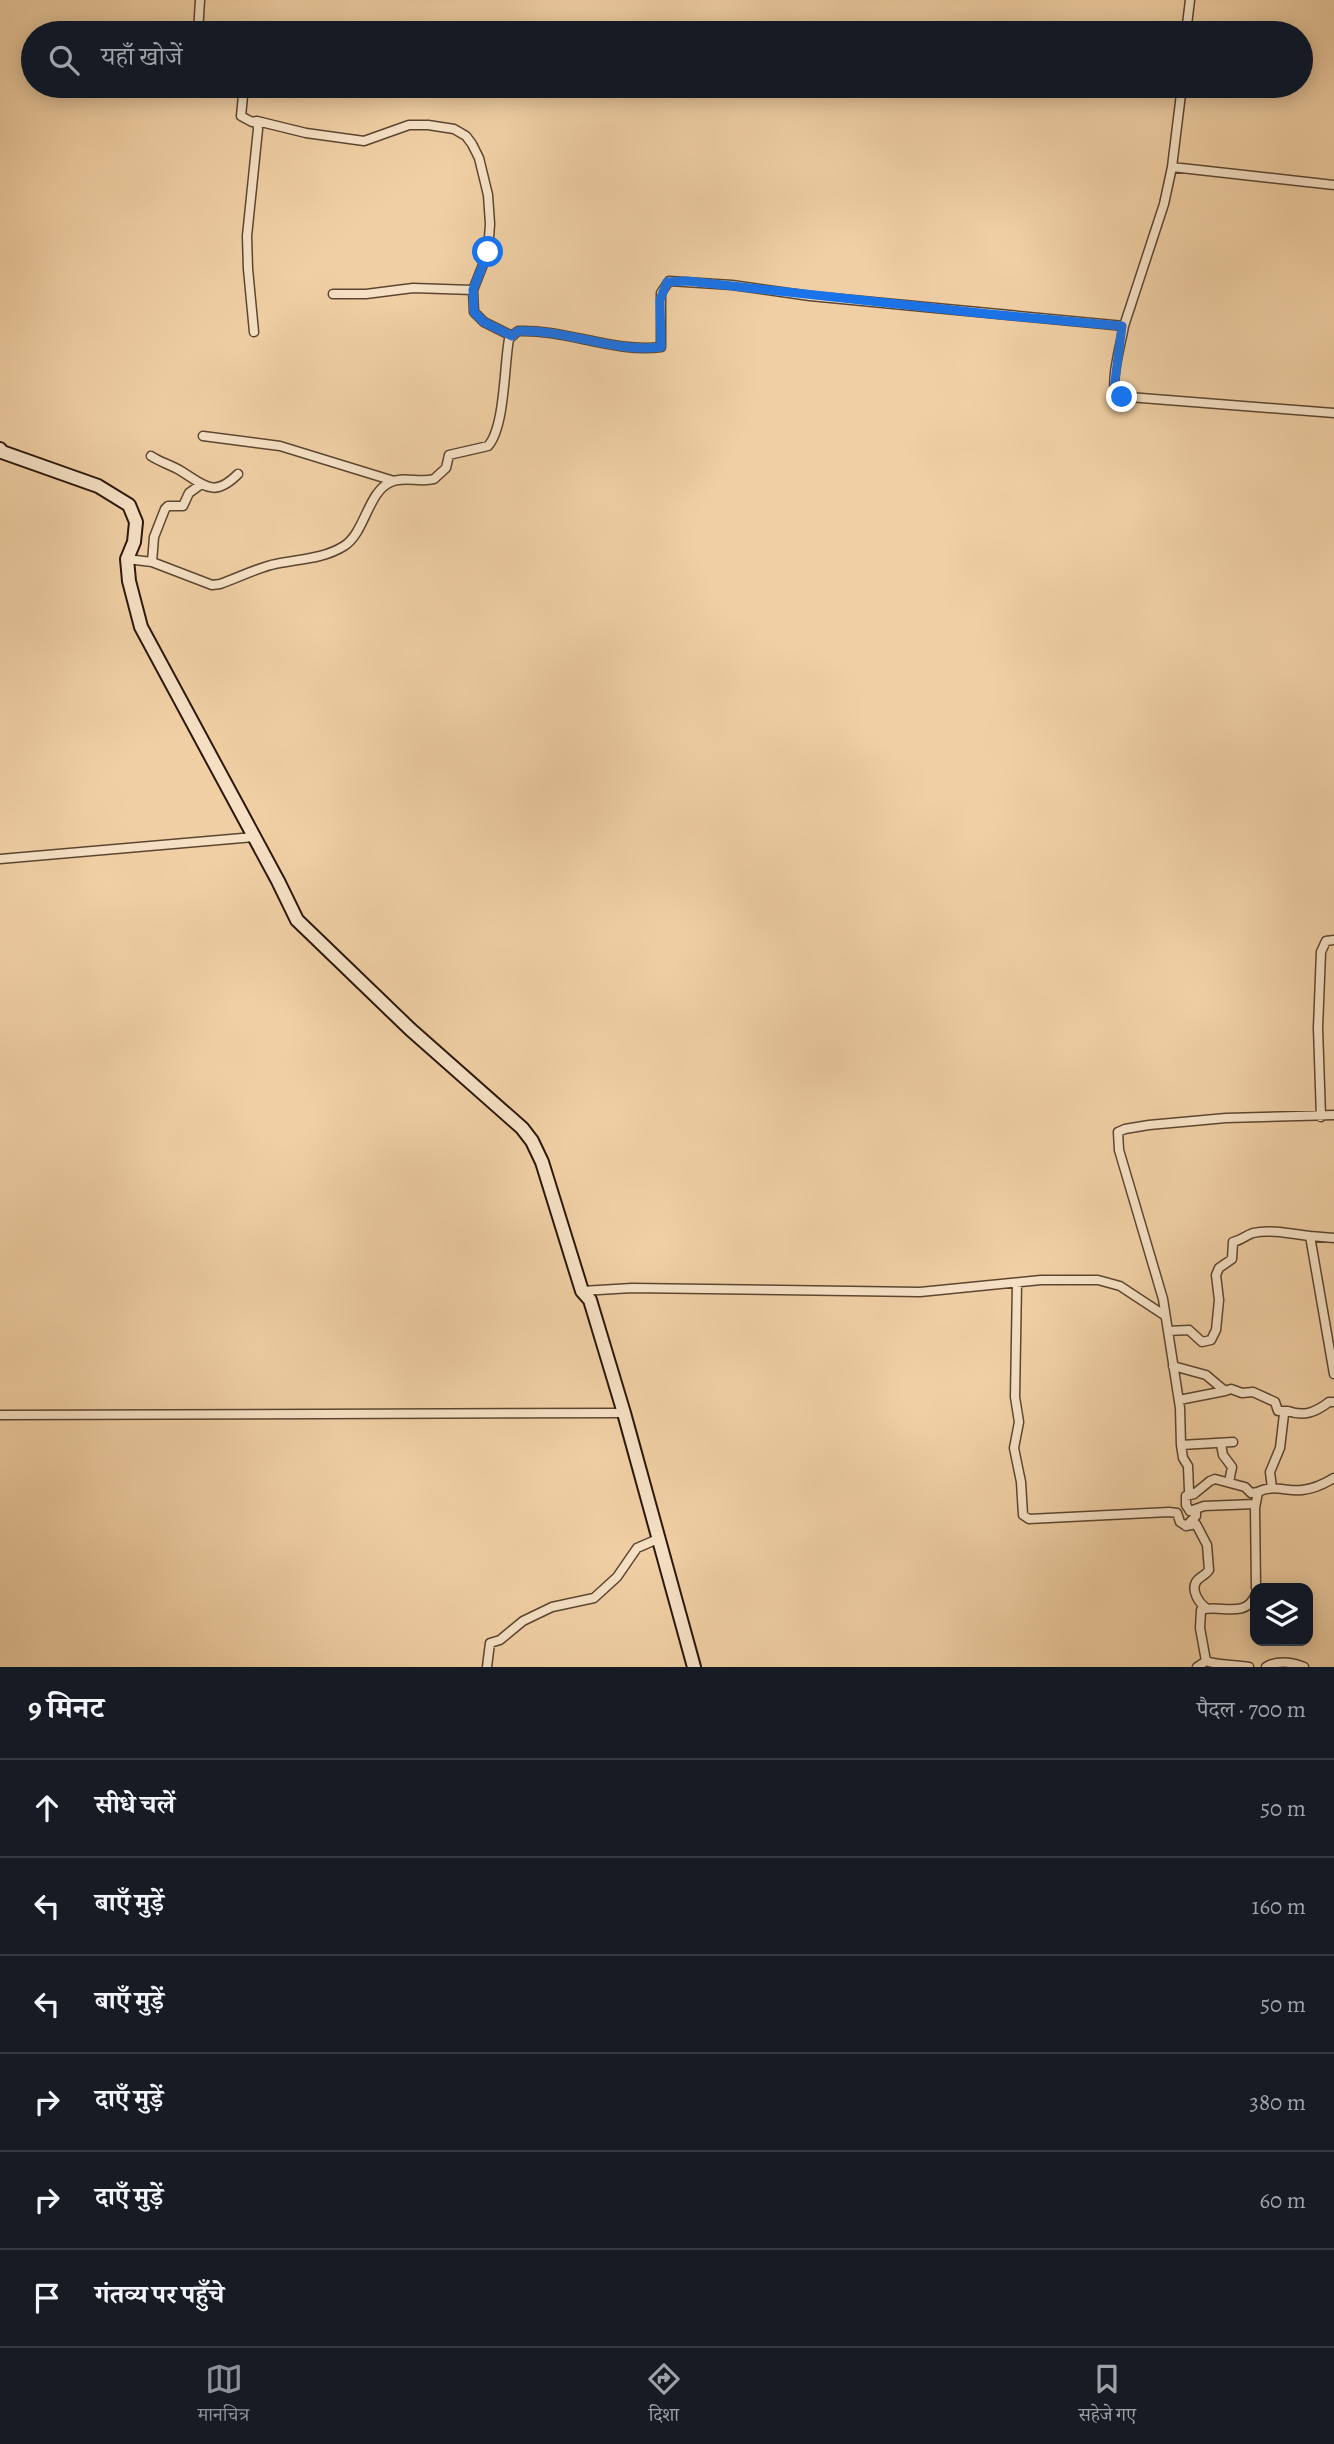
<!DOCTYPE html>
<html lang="hi">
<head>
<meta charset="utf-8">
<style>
	:root { --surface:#171b24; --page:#20242c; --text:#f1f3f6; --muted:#9ea1a6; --line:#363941; --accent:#8c9099 }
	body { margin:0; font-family:Alegreya,"Noto Serif Devanagari",serif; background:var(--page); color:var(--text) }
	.controls { position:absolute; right:21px; bottom:21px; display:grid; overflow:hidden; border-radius:14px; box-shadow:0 4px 18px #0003 }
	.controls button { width:63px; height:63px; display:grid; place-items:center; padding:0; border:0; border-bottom:2px solid var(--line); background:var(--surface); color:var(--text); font:35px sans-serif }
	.stop { position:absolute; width:21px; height:21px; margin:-16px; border:5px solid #1a73e8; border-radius:50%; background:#fff }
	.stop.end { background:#1a73e8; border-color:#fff; box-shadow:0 2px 7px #0008 }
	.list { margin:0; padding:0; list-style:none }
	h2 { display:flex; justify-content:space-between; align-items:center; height:91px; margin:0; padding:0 28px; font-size:30px }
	h2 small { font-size:23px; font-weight:400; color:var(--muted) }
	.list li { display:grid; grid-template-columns:46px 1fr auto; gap:21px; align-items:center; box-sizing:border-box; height:98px; padding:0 28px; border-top:2px solid var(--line) }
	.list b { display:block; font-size:26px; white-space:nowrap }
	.list em { font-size:23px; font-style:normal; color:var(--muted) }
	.icon { flex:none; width:38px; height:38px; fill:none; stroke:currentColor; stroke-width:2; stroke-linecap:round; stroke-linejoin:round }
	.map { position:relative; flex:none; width:1334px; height:1667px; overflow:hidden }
	.search { position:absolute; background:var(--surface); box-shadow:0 4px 18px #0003; left:21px; right:21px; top:21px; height:77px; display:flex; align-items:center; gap:18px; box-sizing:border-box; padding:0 24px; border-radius:38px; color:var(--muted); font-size:26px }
	.sheet { height:679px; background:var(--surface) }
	nav { display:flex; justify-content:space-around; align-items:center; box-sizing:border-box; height:98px; border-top:2px solid var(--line); background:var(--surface); font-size:19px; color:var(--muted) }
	nav a { display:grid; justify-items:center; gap:4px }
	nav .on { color:var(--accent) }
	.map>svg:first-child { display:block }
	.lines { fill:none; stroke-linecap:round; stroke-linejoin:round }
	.street-casing { stroke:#5c4631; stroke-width:11 }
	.secondary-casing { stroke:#2b180b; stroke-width:16 }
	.street { stroke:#f5e0c4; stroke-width:8 }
	.secondary { stroke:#f5e0c4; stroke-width:12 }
	.route { stroke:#1a73e8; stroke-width:9 }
</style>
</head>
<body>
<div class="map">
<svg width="1334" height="1667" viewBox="0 0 1334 1667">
	<rect width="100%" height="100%" fill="#f0cfa4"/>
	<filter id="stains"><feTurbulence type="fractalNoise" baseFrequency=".00286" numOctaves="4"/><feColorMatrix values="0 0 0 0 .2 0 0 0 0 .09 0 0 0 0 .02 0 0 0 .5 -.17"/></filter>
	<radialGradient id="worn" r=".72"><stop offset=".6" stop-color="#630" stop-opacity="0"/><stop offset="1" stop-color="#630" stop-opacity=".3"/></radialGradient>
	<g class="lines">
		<defs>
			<path id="street" d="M 198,33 L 200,0
				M 1186,33 L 1190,0
				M 244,86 L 241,116 L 252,122 L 257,121 L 258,129 L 247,236 L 248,269 L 254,332
				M 257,121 L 306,133 L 364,141 L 409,125 L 428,125 L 454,129 L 466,136 L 472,144 L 479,158 L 488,195 L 490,224 L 488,252 L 473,290 L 474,312 L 484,322 L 512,336
				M 1172,167 L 1182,86
				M 333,294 L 366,294 L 413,288 L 473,290
				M 1124,326 C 1121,344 1110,380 1116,396 L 1334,413
				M 203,436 L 280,446 L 394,481
				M 151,456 C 160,462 171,465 181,471 C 205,486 214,498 238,474
				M 127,559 L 152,562 L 212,585 L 220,584 C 237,578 253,570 271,565 C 295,559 322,560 344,546 C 365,533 368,491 391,482 C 404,476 420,483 434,479 L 446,468 L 449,455 L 488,446 C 505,427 504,366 509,339 L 518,331 C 565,329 614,353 661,347 L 661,293 L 669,281 L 732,285 L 810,296 L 1124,326 L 1164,204 L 1172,167 L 1334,185
				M 152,562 L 154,537 L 165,509 L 168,506 L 183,506 L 189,493 L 200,485
				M 0,859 L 254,837
				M 1321,1117 L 1318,1028 L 1321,952 L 1326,941 L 1334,940
				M 1334,1238 L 1310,1236 L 1334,1374
				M 1017,1283 L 1015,1397 L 1019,1422 L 1014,1448 L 1021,1482 L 1023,1515 L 1029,1519 L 1169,1512 L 1177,1513 L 1180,1522 L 1186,1526
				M 582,1291 L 632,1288 L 920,1292 L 1041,1280 L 1098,1280 L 1120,1286 L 1164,1315
				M 1168,1331 L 1189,1330 L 1202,1342 L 1211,1340 L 1216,1330 L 1219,1300 L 1216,1275 L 1219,1268 L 1232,1259 L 1233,1242 C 1242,1240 1246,1235 1253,1233 C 1270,1229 1293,1234 1310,1236
				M 1173,1366 L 1206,1375 L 1225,1391 L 1231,1389 L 1242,1393 L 1253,1392 L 1275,1402 L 1278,1411 L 1288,1411
				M 1179,1400 L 1225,1391
				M 0,1415 L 624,1413
				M 1221,1444 L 1223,1455 L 1232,1467 L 1229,1482
				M 1181,1445 L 1233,1442
				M 1272,1488 L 1270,1472 L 1280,1448 L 1284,1414 L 1288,1411 C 1304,1417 1316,1412 1329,1402 L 1334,1402
				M 1194,1494 L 1210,1481 L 1215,1479 L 1245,1487 L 1251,1493 L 1258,1492
				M 1190,1511 L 1186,1505 L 1186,1496 L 1194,1494 L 1189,1491 L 1188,1466 L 1183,1458 L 1181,1445 L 1180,1408 L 1163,1299 L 1119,1150 L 1118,1132 L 1125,1129 L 1149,1125 L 1226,1118 L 1334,1115
				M 1256,1588 L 1255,1508 L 1258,1492 C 1271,1484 1288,1492 1302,1490 C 1314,1489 1324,1484 1334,1478
				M 1206,1608 C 1199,1603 1191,1591 1196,1582 C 1199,1577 1206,1575 1209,1570 L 1207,1545 L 1196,1524 L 1186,1526 L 1196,1516 L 1196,1511 L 1190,1511 L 1204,1506 L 1255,1504
				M 1206,1661 L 1200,1628 L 1201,1610 C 1219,1604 1245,1619 1255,1596
				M 487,1667 L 490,1643 L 500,1640 L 523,1621 L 552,1607 L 594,1598 L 617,1577 L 637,1548 L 660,1538
				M 1197,1667 L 1206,1661 C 1219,1666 1234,1664 1249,1667
				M 1266,1667 C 1276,1660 1293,1662 1304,1667"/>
			<path id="secondary" d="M 0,449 L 2,452 L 98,486 L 129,505 L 136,522 L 134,542 L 127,559 L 129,581 L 141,627 L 278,881 L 297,920 L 410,1029 L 522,1128 L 532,1141 L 542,1162 L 582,1291 L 590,1300 L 624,1413 L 694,1667"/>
		</defs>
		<use href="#street" class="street-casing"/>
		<use href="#secondary" class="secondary-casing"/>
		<use href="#street" class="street"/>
		<use href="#secondary" class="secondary"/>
	</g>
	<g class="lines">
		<path class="route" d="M 488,252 L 473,290 L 474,312 L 484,322 L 512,336 L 518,331 C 566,329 613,353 661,347 L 660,300 L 667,282 L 687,281 L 989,314 L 1122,326 L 1114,389 L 1116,396 L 1122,397"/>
	</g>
	<rect width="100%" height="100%" filter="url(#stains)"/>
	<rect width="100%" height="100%" fill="url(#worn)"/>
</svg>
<div class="controls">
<button><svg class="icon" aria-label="layers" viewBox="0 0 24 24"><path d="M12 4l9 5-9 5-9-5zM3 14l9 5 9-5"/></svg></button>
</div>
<div class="stop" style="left:488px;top:252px"></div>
<div class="stop end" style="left:1122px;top:397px"></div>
<div class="search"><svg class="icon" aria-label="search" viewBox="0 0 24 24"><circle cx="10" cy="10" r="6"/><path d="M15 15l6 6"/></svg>यहाँ खोजें</div>
</div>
<section class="sheet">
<h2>9 मिनट<small>पैदल · 700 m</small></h2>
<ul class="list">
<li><svg class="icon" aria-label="ahead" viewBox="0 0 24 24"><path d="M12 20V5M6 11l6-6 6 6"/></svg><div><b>सीधे चलें</b></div><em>50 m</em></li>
<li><svg class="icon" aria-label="left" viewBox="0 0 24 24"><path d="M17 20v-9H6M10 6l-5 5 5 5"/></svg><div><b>बाएँ मुड़ें</b></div><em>160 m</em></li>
<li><svg class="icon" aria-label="left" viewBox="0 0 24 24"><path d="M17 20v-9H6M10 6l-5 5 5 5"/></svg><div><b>बाएँ मुड़ें</b></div><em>50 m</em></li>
<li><svg class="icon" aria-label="right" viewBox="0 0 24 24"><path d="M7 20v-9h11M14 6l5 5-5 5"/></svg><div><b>दाएँ मुड़ें</b></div><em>380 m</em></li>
<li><svg class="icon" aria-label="right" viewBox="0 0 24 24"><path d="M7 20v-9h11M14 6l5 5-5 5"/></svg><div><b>दाएँ मुड़ें</b></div><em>60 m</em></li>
<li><svg class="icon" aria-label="arrive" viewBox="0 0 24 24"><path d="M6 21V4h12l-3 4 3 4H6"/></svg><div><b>गंतव्य पर पहुँचे</b></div></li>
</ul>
</section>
<nav>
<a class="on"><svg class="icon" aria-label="map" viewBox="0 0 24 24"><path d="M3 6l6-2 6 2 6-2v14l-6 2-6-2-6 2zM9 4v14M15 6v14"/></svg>मानचित्र</a>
<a><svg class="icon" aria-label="directions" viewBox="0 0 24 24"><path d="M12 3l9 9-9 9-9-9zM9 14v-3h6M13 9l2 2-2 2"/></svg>दिशा</a>
<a><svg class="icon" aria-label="saved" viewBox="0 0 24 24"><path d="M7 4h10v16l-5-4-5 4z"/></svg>सहेजे गए</a>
</nav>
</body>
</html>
